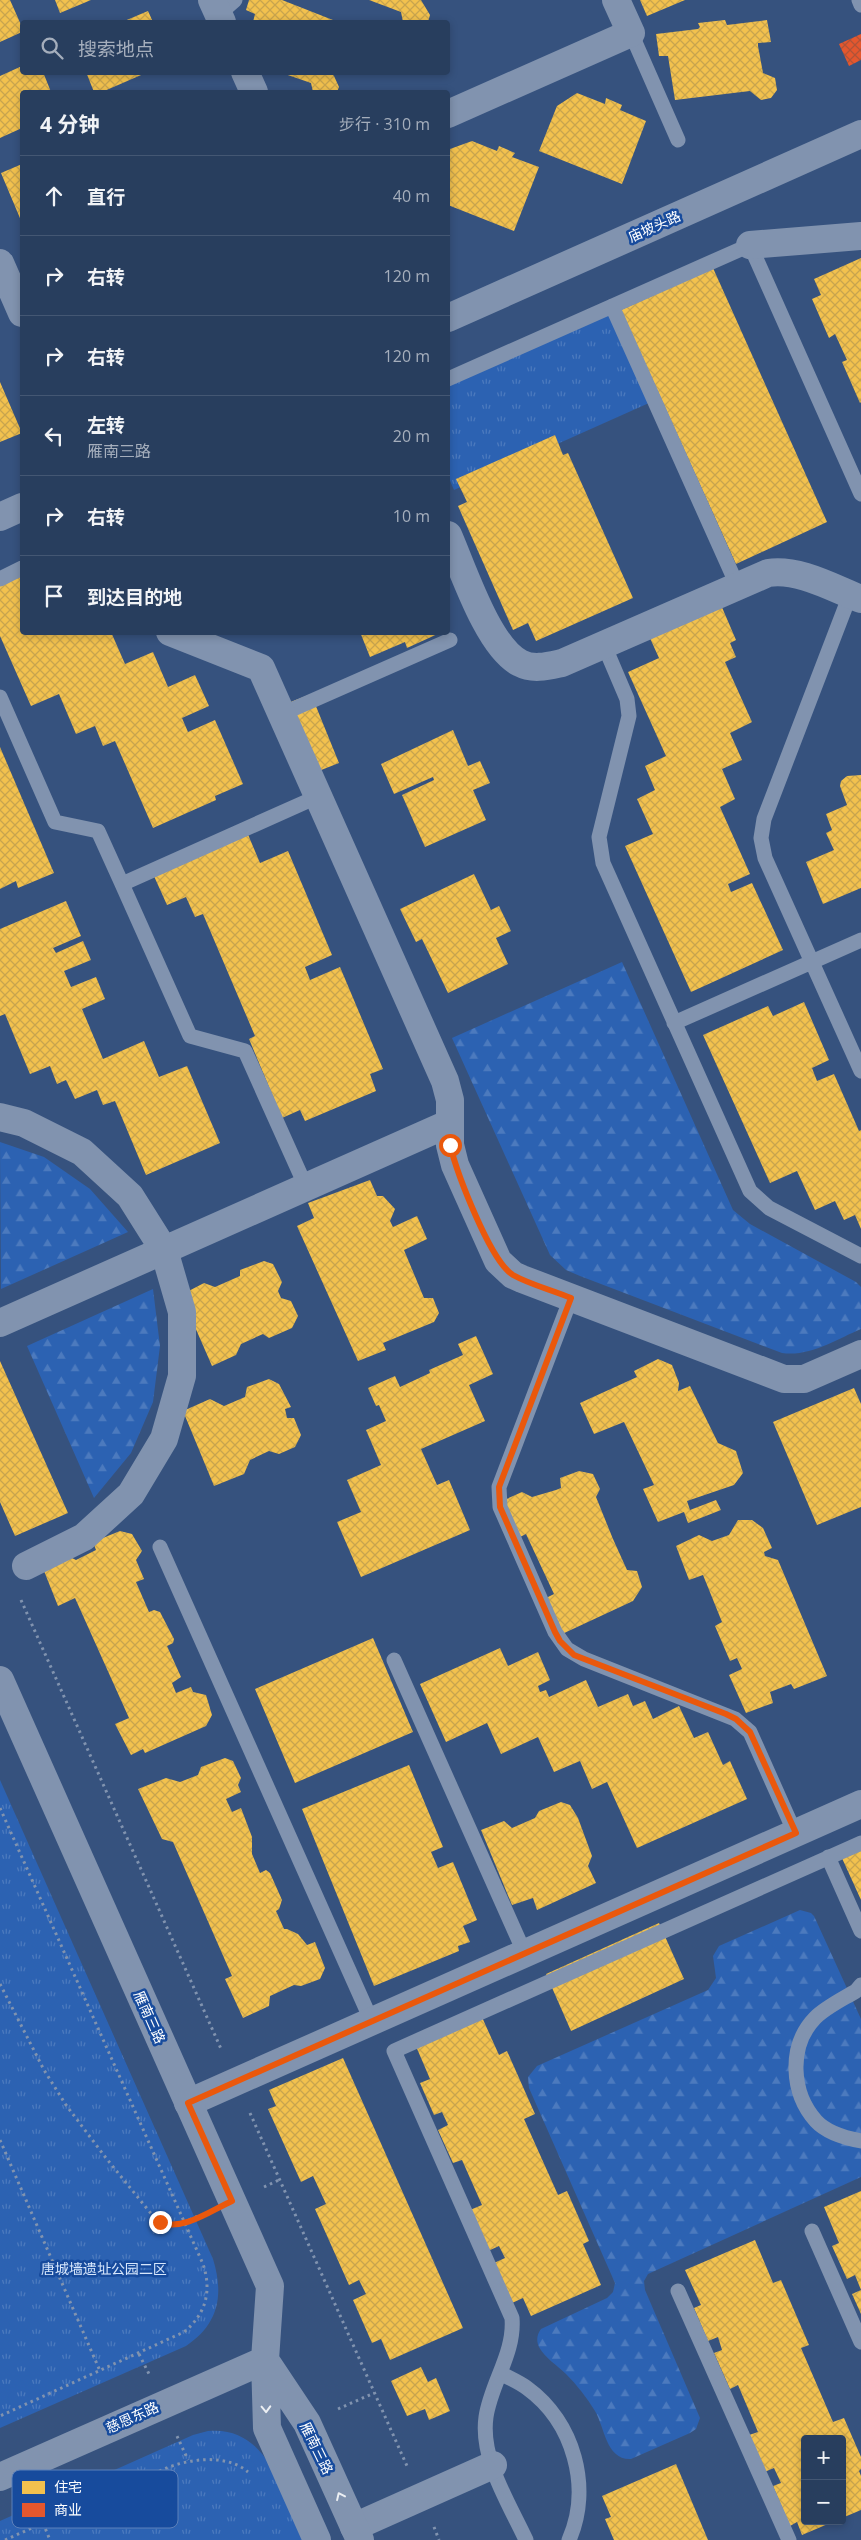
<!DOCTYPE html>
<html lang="zh">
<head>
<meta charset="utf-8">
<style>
	:root { --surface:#283e5e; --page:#304564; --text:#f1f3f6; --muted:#a5aebc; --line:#445773 }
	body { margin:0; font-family:"Open Sans","Noto Sans SC",sans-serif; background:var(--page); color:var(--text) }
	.controls { position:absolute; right:15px; bottom:15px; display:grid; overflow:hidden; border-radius:5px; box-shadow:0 2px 8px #0003 }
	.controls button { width:45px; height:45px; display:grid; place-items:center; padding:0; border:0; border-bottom:1px solid var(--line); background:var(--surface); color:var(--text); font:25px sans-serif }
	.stop { position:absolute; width:15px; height:15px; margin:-11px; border:4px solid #ea580c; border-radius:50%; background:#fff }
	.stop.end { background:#ea580c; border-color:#fff; box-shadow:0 1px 5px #0008 }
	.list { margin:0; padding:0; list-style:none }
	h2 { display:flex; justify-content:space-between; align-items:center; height:65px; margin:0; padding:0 20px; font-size:21px }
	h2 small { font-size:16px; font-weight:400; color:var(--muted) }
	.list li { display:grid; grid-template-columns:32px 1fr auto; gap:15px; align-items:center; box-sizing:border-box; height:80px; padding:0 20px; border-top:1px solid var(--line) }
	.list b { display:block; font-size:19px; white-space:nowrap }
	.list p { margin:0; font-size:16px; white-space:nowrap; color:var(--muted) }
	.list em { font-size:16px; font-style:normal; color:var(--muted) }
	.icon { flex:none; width:28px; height:28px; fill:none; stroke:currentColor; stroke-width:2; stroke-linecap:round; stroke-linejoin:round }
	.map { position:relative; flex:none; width:861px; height:2540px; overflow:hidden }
	.search { position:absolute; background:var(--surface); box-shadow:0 2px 8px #0003; left:20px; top:20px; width:430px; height:55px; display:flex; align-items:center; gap:12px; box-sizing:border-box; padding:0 18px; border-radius:5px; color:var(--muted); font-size:19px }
	.panel { position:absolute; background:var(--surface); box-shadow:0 2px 8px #0003; left:20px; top:90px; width:430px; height:545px; border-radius:5px }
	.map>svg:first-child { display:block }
	.forest { fill:url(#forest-firs) }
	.park { fill:url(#park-tufts) }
	.homes { fill:url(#homes-cross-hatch) }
	.shops { fill:url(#shops-cross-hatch) }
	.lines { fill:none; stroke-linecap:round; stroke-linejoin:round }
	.path { stroke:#8193af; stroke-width:3; stroke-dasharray:2.5 4; stroke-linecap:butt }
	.service { stroke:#8193af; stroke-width:15 }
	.minor { stroke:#8193af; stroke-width:28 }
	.tertiary { stroke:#8193af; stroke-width:28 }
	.oneway { stroke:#eceff3 }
	.route { stroke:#ea580c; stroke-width:6 }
	.labels { text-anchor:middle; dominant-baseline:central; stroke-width:5; stroke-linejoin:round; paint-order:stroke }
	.street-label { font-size:14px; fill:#fff; stroke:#174b9d }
	.park-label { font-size:14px; fill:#d6e6fc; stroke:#174b9d }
	.key { fill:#174b9d; stroke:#5d81ba; stroke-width:1 }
	.key-label { font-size:14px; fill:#fff }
</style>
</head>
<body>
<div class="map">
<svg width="861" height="2540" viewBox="0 0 861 2540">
	<defs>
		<pattern id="forest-firs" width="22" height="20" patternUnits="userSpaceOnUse" patternTransform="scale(1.25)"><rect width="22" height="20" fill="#2c62b2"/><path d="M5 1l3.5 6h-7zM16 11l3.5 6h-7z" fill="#4c7abe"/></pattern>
		<pattern id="park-tufts" width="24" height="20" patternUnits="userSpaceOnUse" patternTransform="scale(1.25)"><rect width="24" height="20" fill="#2c62b2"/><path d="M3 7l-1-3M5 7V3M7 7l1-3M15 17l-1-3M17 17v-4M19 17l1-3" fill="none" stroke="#4c7abe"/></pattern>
		<pattern id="homes-cross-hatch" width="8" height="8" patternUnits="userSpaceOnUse" patternTransform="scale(1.25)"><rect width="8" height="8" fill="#f2c14e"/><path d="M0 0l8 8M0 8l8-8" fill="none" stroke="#c8a44e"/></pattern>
		<pattern id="shops-cross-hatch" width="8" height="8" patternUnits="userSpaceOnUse" patternTransform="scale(1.25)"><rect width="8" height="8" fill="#e4572e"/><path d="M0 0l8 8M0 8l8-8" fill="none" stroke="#af5338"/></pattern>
	</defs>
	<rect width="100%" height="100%" fill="#36527e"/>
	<path class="forest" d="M 622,962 L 733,1210 L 750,1224 L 856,1282 L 861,1287 L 861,1329 C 837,1339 810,1357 782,1353 L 580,1276 L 566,1270 L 550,1255 L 452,1038 Z
		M 0,1142 L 44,1157 L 90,1189 L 128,1232 L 1,1289 Z
		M 153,1289 L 160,1346 L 153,1402 L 131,1453 L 94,1498 L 27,1346 Z
		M 800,1910 L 811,1913 L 814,1916 L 861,2019 L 861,2177 L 648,2274 L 644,2281 L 645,2290 L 700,2418 L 696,2429 L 690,2433 L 631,2459 C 606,2460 605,2428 595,2411 C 587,2398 577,2385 566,2374 C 558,2366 545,2358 539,2347 C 536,2341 537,2334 541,2329 L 607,2298 L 613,2292 L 615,2283 L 529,2088 L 528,2077 L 537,2066 L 708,1990 L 716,1978 L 713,1956 L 719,1946 Z"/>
	<path class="park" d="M 609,314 L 649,403 L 454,490 L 448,476 L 448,386 Z
		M 0,1780 L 213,2259 C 224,2295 219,2324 186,2346 L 0,2428 Z
		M 208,2431 C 269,2425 284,2496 304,2540 L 0,2540 L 0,2521 L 193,2435 Z"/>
	<path class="homes" d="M 0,0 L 10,0 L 22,27 L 22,32 L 0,42 Z
		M 55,0 L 91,0 L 60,13 Z
		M 249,0 L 282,0 L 338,22 L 253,22 L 255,14 L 246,10 Z
		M 369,0 L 421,0 L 430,15 L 428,22 L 403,22 L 401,12 Z
		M 640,0 L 685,0 L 647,16 Z
		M 148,11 L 153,22 L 122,22 Z
		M 725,20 L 727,25 L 767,20 L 771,42 L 758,43 L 758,46 L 763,73 L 775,78 L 777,90 L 771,98 L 761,100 L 750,91 L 675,100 L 668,56 L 659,56 L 656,34 L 698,29 L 700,27 L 698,23 Z
		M 22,66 L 22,72 L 43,72 L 51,92 L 22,92 L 22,128 L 0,138 L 0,76 Z
		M 86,72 L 148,72 L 102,92 L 94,92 Z
		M 330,72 L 334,76 L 339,87 L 337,92 L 313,92 L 311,83 L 282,73 Z
		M 577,93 L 605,104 L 606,98 L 622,105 L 620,110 L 646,121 L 622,184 L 539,151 L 557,106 Z
		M 472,141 L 497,151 L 499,146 L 515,153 L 512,157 L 539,167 L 514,231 L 448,205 L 448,155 L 450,149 Z
		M 22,164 L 22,223 L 1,173 Z
		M 861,258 L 861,402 L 860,403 L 842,362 L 847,360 L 835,334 L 829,338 L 812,299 L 821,295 L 814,279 Z
		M 713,268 L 827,522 L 736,564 L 621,310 Z
		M 0,382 L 22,433 L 0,442 Z
		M 555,435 L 563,455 L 568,453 L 633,598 L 536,641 L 528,623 L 513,630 L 458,506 L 467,502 L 456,479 Z
		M 22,576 L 22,632 L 111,632 L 125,664 L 153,652 L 168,687 L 195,675 L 209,706 L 182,718 L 188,732 L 215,720 L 243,784 L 215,796 L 216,800 L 153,828 L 115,741 L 103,746 L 95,726 L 76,734 L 59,694 L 31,706 L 0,636 L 0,586 Z
		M 721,605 L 736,640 L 730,643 L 736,657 L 725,662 L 752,722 L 730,733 L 742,760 L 722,769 L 735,799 L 720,807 L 750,874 L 728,884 L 731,892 L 752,883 L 783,950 L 691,992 L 625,846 L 653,834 L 637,799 L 655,790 L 645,766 L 666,756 L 628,672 L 659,658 L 649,636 Z
		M 360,632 L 442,632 L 407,648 L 405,642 L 370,657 Z
		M 311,694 L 339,763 L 311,774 L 283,705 Z
		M 453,730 L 468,766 L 480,761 L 490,783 L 473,790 L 486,820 L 425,847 L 402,795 L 434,780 L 433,777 L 394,794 L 381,764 Z
		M 0,747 L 54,873 L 18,888 L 16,881 L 0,889 Z
		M 861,775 L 861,888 L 823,904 L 806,862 L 834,850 L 826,833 L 832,830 L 826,814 L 847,805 L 840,786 L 841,781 L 847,776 Z
		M 244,825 L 260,863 L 288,851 L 332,955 L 305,967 L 310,980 L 340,967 L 383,1069 L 370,1074 L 376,1091 L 305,1121 L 300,1110 L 282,1118 L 249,1039 L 255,1036 L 203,914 L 195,917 L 186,897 L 167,905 L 149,865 Z
		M 474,874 L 491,910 L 499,906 L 511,931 L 496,938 L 508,964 L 448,993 L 422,939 L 416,942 L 400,909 Z
		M 66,901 L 81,936 L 53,948 L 56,953 L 83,941 L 91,960 L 64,971 L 71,987 L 96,977 L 105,999 L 82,1009 L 103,1059 L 144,1041 L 159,1077 L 187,1066 L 220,1143 L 146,1175 L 115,1101 L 103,1105 L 97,1090 L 75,1099 L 66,1080 L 57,1084 L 50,1066 L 30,1074 L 5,1014 L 0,1016 L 0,929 Z
		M 804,1002 L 829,1060 L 812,1068 L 817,1081 L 834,1074 L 859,1131 L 861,1130 L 861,1229 L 855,1215 L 844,1220 L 835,1201 L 815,1210 L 797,1171 L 770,1183 L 703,1035 L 768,1006 L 773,1016 Z
		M 370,1180 L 377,1196 L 383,1196 L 395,1209 L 390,1221 L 393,1227 L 417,1216 L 427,1239 L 404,1250 L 424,1298 L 433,1298 L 439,1313 L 434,1322 L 383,1343 L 386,1350 L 358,1361 L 297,1226 L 314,1218 L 308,1203 Z
		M 264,1261 L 273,1264 L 282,1282 L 278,1291 L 281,1298 L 291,1301 L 298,1316 L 292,1328 L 269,1338 L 263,1334 L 241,1344 L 236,1355 L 212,1366 L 181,1295 L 204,1283 L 215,1287 L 240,1276 L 240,1270 Z
		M 476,1336 L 493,1374 L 469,1385 L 485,1421 L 421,1449 L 437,1485 L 449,1480 L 470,1530 L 361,1577 L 337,1522 L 361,1512 L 347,1480 L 381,1465 L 366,1430 L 386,1421 L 379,1405 L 376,1406 L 368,1388 L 395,1376 L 400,1387 L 430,1373 L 429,1370 L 463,1355 L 458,1344 Z
		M 658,1359 L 672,1365 L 679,1383 L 678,1391 L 690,1386 L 718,1443 L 736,1451 L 743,1473 L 734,1485 L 687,1501 L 690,1510 L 716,1500 L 721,1510 L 688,1523 L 684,1512 L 658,1522 L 643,1489 L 654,1485 L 624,1422 L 594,1434 L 580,1403 L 637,1377 L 634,1371 Z
		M 0,1361 L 68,1513 L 15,1536 L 0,1502 Z
		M 269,1379 L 279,1384 L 291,1407 L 285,1409 L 287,1418 L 294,1418 L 301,1435 L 295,1447 L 279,1454 L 269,1451 L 250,1460 L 244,1474 L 214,1486 L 183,1411 L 210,1399 L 224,1406 L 245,1397 L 247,1387 Z
		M 854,1388 L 861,1404 L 861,1507 L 817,1525 L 773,1422 Z
		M 579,1471 L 593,1474 L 600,1489 L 596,1497 L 613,1539 L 627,1570 L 637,1571 L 642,1587 L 633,1601 L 560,1635 L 544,1599 L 554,1594 L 526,1534 L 518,1538 L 502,1501 L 522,1492 L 532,1497 L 556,1490 L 561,1488 L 560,1478 Z
		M 738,1520 L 752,1520 L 763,1528 L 772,1548 L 764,1552 L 765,1556 L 778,1560 L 827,1676 L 794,1689 L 791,1684 L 770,1692 L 773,1703 L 746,1713 L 729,1675 L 742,1669 L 737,1658 L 730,1661 L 715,1626 L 722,1622 L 703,1575 L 689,1580 L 676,1546 L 699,1535 L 712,1541 L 729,1535 Z
		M 120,1531 L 132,1534 L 142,1551 L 136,1560 L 144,1579 L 136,1582 L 149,1612 L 154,1610 L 160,1612 L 174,1639 L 173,1643 L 167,1646 L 181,1677 L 172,1683 L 176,1693 L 191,1687 L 193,1692 L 206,1695 L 212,1715 L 206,1726 L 145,1753 L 143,1749 L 131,1755 L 115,1724 L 129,1718 L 75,1598 L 58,1606 L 42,1566 L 66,1555 L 76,1560 L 96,1550 L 93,1542 Z
		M 373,1638 L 413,1732 L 295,1783 L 255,1689 Z
		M 500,1648 L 508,1666 L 538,1652 L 550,1680 L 538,1686 L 540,1692 L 546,1690 L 549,1697 L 586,1680 L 598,1707 L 628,1694 L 633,1706 L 645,1701 L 653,1719 L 679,1706 L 694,1738 L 708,1732 L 723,1765 L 730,1761 L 747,1799 L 637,1848 L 607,1782 L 592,1789 L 580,1761 L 554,1772 L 538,1737 L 501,1754 L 487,1723 L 446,1742 L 420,1684 Z
		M 225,1758 L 233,1761 L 241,1778 L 238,1785 L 241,1792 L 226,1799 L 232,1812 L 241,1808 L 252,1837 L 252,1854 L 260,1873 L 266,1870 L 270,1873 L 282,1900 L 279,1909 L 276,1911 L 284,1929 L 287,1929 L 298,1934 L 307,1945 L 315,1942 L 325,1968 L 320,1979 L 301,1986 L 294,1985 L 270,1996 L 269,2006 L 243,2018 L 225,1979 L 232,1976 L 173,1842 L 162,1839 L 138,1789 L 166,1778 L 180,1782 L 198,1775 L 201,1767 Z
		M 409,1765 L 443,1847 L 431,1852 L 438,1868 L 453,1862 L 477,1920 L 463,1926 L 470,1942 L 458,1946 L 459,1951 L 374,1986 L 302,1809 Z
		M 561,1802 L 570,1805 L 578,1818 L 592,1856 L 588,1866 L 596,1883 L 537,1910 L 533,1898 L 512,1905 L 481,1830 L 504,1821 L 512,1828 L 535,1818 L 539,1811 Z
		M 861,1847 L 861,1900 L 841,1856 Z
		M 659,1923 L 684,1979 L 571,2031 L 546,1974 Z
		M 481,2015 L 499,2055 L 507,2051 L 535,2114 L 524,2119 L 558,2195 L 567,2191 L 589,2241 L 583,2244 L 601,2285 L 531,2316 L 523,2298 L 512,2303 L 494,2263 L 505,2258 L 499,2246 L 488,2251 L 470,2210 L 482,2205 L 462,2160 L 453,2163 L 438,2130 L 448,2125 L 442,2112 L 434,2115 L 420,2083 L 430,2079 L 415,2044 Z
		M 343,2058 L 463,2328 L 390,2360 L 381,2339 L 372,2343 L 353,2300 L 366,2294 L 359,2280 L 349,2285 L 315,2209 L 326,2204 L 313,2176 L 301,2182 L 268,2109 L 276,2106 L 269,2090 Z
		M 861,2191 L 861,2290 L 855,2275 L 847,2279 L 832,2246 L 839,2243 L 824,2207 Z
		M 755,2240 L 773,2283 L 781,2280 L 809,2345 L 801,2348 L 833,2422 L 844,2418 L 861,2457 L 861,2469 L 859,2471 L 861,2476 L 861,2510 L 842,2518 L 842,2439 L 805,2439 L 805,2521 L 835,2521 L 802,2535 L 797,2522 L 790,2526 L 773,2486 L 781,2483 L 774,2468 L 762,2473 L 746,2436 L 758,2432 L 738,2385 L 730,2389 L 714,2353 L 722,2350 L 718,2337 L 708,2341 L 694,2308 L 701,2305 L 685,2270 Z
		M 861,2290 L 861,2314 L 852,2294 Z
		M 421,2367 L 428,2382 L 436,2378 L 450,2411 L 429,2420 L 425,2409 L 407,2416 L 391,2381 Z
		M 676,2464 L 708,2540 L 614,2540 L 605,2519 L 611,2517 L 602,2496 Z"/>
	<path class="shops" d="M 861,34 L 861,60 L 849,66 L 839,44 Z"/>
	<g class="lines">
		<path class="path" d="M 21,1600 L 222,2051
			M 0,1808 L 203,2264 C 212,2291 206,2314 184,2332 L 0,2416
			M 0,1984 L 44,2070 L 66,2105 L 106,2158 L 153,2216 L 167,2225 L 176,2225 L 201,2215
			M 250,2113 L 407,2466
			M 0,2140 L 100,2371
			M 264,2187 L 279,2180
			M 139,2354 L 150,2376
			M 338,2409 L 374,2393
			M 177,2436 L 188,2460
			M 43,2523 L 50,2540
			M 434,2527 L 439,2540
			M 5,2540 L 164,2469 C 188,2459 226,2453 248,2472"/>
		<path class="service" d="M 859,0 L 861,5
			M 219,14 L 235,0
			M 631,33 L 678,140
			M 612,306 L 737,585
			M 448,379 L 750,245 L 861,494
			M 0,579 L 22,568
			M 850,595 L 764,819 L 761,838 L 765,858 L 861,1071
			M 604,645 L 627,699 L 629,716 L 599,837 L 603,863 L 750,1191 L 769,1208 L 861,1256
			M 0,697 L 55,822 L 98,831 L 122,884
			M 282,714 L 450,640
			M 674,1023 L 861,940
			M 306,1187 L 245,1051 L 190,1036 L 122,884 L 319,796
			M 571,1298 L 499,1487 L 500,1507 L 504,1516 L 555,1632 L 567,1649 L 584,1659 L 735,1719 L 750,1732 L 795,1833
			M 160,1547 L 372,2022
			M 394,1660 L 525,1954
			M 828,1857 L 861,1931
			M 861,1985 L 856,1991 C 843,1999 826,2007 815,2018 C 788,2046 791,2093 816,2121 C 827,2133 845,2138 861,2141
			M 812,2231 L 861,2342
			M 678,2291 L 789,2540
			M 500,2373 C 509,2378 519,2382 527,2388 C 574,2422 592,2488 569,2540
			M 526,2540 C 509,2503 480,2459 486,2417 C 491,2383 515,2353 512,2318 L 394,2051 L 861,1843"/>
		<path class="minor" d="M 212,0 L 222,22
			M 245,72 L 254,92
			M 448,114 L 631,33 L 616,0
			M 750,245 L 861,236
			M 0,263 L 22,313
			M 448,535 C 463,569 488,647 520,663 C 533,670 548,666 562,663 L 768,573 C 798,568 833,588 861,599
			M 170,632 L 261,668 L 445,1081 L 450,1100 L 450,1145 L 455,1165 L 498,1261 L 513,1275 L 522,1279 L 784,1379 L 804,1379 L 861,1354
			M 0,1117 L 24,1123 L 82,1152 L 130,1196 L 164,1250 L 182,1312 L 182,1376 L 164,1439 L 131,1494 L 84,1537 L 26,1566
			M 0,1323 L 450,1123
			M 188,2103 L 861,1804
			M 354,2527 L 493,2465"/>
		<path class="tertiary" d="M 448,318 L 861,134
			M 0,517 L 22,507
			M 0,1680 L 270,2286 L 265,2360 L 267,2428 L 317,2540
			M 265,2360 L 307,2423 L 360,2540
			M 0,2477 L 265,2360"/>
	</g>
	<defs><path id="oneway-chevron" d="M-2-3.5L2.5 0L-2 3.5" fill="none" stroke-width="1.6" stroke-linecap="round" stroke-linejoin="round" transform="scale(1.25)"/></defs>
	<g class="oneway">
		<use href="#oneway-chevron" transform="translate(266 2409) rotate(88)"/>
		<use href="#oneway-chevron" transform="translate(340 2496) rotate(-115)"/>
	</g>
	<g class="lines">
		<path class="route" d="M 160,2222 C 182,2232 212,2210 232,2201 L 188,2103 L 796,1833 L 750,1732 L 736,1719 L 726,1714 L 574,1655 L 560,1641 L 555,1632 L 500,1507 L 499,1487 L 571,1298 C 552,1290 531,1285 513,1275 C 490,1261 457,1173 450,1145"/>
	</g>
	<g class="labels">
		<g class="street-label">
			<text transform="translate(654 226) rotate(-24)">庙坡头路</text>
			<text transform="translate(150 2017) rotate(66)">雁南三路</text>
			<text transform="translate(132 2417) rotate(-24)">慈恩东路</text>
			<text transform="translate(317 2448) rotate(64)">雁南三路</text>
		</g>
		<g class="park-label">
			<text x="104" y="2268">唐城墙遗址公园二区</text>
		</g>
	</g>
	<rect x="12" y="2470" width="166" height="58" rx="8" class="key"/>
	<rect x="22" y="2481" width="23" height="13" fill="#f2c14e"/>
	<rect x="22" y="2503" width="23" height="14" fill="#e4572e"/>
	<g class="key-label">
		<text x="54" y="2492">住宅</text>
		<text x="54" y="2515">商业</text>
	</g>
</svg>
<div class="controls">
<button>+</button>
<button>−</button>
</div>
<div class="stop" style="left:450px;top:1145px"></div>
<div class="stop end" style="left:160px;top:2222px"></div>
<div class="search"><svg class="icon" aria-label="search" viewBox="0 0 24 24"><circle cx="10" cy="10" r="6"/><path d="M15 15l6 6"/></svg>搜索地点</div>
<section class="panel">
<h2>4 分钟<small>步行 · 310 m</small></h2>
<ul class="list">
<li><svg class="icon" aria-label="ahead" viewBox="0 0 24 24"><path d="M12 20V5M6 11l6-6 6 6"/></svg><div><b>直行</b></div><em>40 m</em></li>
<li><svg class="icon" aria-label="right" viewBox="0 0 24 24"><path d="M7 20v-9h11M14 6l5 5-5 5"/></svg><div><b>右转</b></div><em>120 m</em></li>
<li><svg class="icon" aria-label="right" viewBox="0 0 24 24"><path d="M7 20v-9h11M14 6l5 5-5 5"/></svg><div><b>右转</b></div><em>120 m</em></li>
<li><svg class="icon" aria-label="left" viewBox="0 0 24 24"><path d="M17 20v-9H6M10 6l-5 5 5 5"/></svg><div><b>左转</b><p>雁南三路</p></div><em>20 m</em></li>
<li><svg class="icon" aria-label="right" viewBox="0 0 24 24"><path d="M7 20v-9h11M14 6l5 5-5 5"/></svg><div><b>右转</b></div><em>10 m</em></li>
<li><svg class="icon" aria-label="arrive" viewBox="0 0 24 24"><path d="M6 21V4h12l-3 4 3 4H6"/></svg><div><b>到达目的地</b></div></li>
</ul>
</section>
</div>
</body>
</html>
